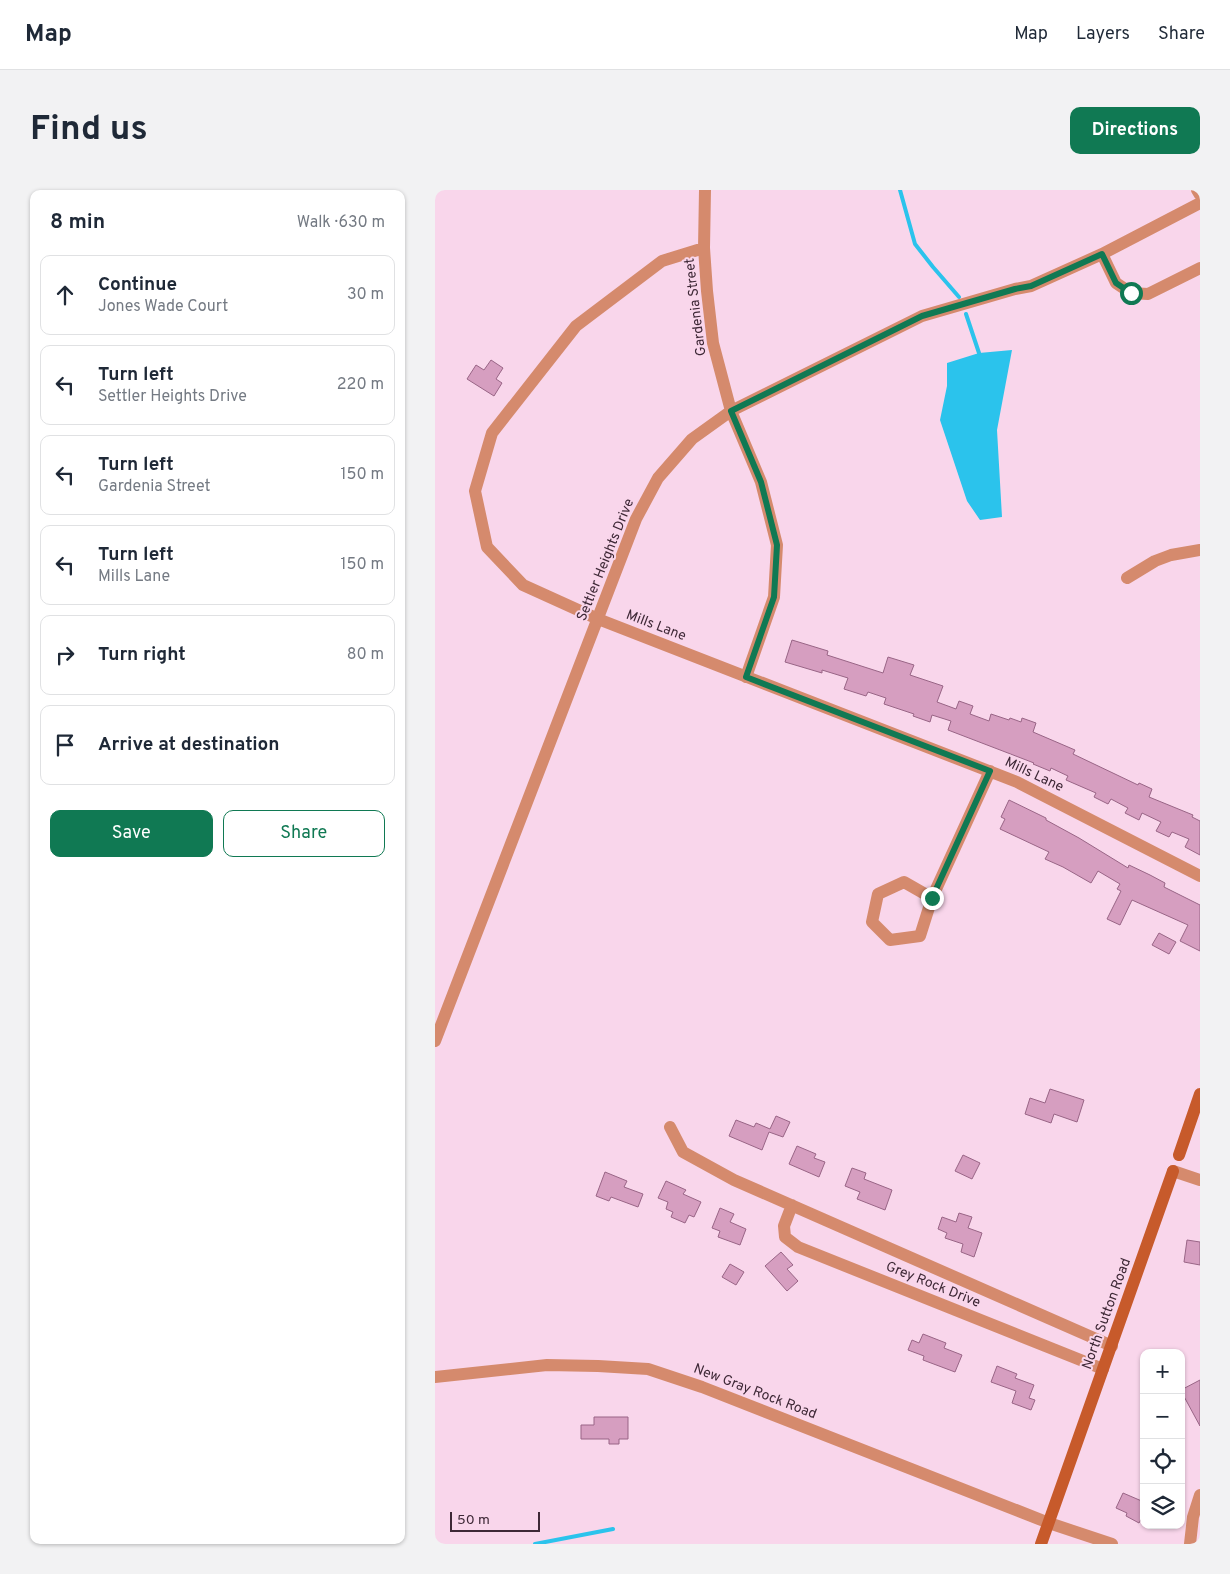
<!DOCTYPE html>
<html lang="en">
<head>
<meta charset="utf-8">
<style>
	:root { --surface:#fff; --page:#f2f2f3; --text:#1f2937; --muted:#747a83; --line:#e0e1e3; --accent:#107953 }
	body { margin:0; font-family:Overpass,sans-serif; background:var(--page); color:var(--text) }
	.controls { position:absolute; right:15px; bottom:15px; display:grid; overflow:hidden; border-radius:10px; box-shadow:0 1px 4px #0004 }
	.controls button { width:45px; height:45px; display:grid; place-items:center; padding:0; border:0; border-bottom:1px solid var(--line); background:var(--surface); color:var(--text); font:25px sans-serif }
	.scale { position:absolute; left:15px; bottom:12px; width:90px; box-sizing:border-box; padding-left:5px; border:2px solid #3e2836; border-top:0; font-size:14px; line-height:18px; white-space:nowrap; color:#3e2836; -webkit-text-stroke:4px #f9d6eb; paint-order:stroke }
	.stop { position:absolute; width:15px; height:15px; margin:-11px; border:4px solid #107953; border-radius:50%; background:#fff }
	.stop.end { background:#107953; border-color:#fff; box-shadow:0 1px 5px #0008 }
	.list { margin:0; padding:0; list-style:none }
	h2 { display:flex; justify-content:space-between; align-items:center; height:65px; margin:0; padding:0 20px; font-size:21px }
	h2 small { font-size:16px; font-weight:400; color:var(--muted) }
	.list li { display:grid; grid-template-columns:32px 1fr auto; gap:15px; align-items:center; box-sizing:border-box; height:80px; margin:0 10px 10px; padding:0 10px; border:1px solid var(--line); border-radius:10px }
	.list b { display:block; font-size:19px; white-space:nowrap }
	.list p { margin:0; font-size:16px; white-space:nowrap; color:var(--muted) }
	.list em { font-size:16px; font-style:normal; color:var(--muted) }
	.actions { display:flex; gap:10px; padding:15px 20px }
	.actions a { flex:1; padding:11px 0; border:1px solid var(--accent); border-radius:10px; text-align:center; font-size:18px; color:var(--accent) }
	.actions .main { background:var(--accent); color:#fff }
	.icon { flex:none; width:28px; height:28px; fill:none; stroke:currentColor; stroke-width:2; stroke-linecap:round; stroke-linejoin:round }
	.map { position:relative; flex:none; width:765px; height:1354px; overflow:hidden; border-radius:10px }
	header { display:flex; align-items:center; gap:30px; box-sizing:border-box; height:70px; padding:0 25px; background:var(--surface); border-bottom:1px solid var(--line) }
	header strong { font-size:24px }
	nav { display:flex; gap:28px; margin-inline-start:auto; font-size:18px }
	.intro { display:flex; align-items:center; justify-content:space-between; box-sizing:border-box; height:120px; padding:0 30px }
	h1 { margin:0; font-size:35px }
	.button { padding:12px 22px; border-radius:10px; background:var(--accent); color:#fff; font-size:18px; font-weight:700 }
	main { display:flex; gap:30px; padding:0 30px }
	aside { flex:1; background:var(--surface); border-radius:10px; box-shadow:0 1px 4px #0004 }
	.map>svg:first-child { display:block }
	.water { fill:#2bc3ec }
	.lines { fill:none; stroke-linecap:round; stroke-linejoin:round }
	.stream { stroke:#2bc3ec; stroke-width:4 }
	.building { fill:#d69ec0; stroke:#996586 }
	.minor { stroke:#d58a6d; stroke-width:12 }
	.tertiary { stroke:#d58a6d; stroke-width:12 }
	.secondary { stroke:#c75a2b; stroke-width:12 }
	.route { stroke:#107953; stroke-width:6 }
	.labels { text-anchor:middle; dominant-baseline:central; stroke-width:4; stroke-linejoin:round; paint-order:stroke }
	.street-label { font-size:14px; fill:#3e2836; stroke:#f9d6eb }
</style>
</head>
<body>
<header>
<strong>Map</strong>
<nav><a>Map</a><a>Layers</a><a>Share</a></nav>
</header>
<div class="intro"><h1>Find us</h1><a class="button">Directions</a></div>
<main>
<aside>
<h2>8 min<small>Walk · 630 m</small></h2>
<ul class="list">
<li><svg class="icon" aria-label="ahead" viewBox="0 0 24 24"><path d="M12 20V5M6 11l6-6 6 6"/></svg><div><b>Continue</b><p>Jones Wade Court</p></div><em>30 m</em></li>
<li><svg class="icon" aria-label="left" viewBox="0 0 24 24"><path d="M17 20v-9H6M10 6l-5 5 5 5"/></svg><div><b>Turn left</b><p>Settler Heights Drive</p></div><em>220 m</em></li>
<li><svg class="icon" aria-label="left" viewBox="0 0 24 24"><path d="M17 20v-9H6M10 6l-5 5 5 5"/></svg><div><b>Turn left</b><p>Gardenia Street</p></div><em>150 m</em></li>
<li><svg class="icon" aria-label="left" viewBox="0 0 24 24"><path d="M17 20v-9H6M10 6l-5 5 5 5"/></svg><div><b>Turn left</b><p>Mills Lane</p></div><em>150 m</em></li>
<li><svg class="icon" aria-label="right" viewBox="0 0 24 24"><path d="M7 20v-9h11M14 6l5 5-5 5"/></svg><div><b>Turn right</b></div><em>80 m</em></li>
<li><svg class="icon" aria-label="arrive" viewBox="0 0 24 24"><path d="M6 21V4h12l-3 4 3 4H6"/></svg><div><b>Arrive at destination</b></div></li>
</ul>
<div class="actions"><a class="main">Save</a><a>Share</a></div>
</aside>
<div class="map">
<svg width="765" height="1354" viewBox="0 0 765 1354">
	<rect width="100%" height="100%" fill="#f9d6eb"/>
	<path class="water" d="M 577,160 L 562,240 L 567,327 L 545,330 L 532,311 L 505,230 L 512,196 L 512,173 L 544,163 Z"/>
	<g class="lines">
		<path class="stream" d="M 465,0 L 480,54 L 498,77 L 524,107
			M 531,124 L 544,163
			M 100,1354 L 178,1339"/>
	</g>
	<path class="building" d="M 56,170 L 68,178 L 61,189 L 67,193 L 59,206 L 32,189 L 41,175 L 49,180 Z
		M 357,450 L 393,461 L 392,465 L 448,483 L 453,467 L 479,475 L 475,485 L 508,496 L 502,512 L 521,519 L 524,511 L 538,516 L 535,524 L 554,531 L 556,524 L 574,530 L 575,528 L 586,532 L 587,528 L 601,533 L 598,542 L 640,560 L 638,564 L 703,595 L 704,593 L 717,599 L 714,607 L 758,625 L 757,627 L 765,631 L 765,665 L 750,657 L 754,649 L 737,642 L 734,647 L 721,641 L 726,632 L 707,623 L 704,630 L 690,623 L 693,618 L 676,609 L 673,614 L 659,607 L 661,603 L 631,590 L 633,586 L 616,578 L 615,581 L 598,574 L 599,573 L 513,540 L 516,531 L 497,525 L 495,532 L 478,526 L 479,524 L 449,514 L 451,508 L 433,502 L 431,506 L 409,499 L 413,488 L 387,480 L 387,483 L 350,472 Z
		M 574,610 L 611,628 L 611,630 L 644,648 L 693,678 L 694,675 L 715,685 L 730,693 L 729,697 L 765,715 L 765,761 L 745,751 L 753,735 L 697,710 L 685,735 L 672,729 L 686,701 L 682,699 L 685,694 L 663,681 L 656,693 L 628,677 L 610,669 L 614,662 L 565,639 L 570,629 L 566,627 Z
		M 724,743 L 741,752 L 734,764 L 717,755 Z
		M 615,899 L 649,910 L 642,932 L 619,924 L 616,933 L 590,924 L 595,908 L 610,913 Z
		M 341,926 L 355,932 L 348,947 L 334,942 L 327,960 L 294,946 L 301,930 L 319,937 L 321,933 L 335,939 Z
		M 362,956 L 381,964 L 379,968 L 390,972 L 384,987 L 354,974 Z
		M 528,965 L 545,973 L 537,989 L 520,981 Z
		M 417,978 L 431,983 L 429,989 L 457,1000 L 450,1020 L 422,1009 L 425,1002 L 410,996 Z
		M 170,982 L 192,991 L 189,997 L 208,1004 L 203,1017 L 176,1007 L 174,1011 L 161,1006 Z
		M 231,991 L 251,1000 L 248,1004 L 266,1012 L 259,1027 L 254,1025 L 250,1033 L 236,1027 L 238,1022 L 231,1019 L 233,1012 L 223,1008 Z
		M 285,1018 L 299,1024 L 295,1032 L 311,1039 L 305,1055 L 283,1047 L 285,1041 L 277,1038 Z
		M 524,1023 L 537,1027 L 533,1038 L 547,1043 L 539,1067 L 526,1062 L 528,1054 L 510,1048 L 512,1043 L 503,1039 L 507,1027 L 521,1032 Z
		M 752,1050 L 765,1052 L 765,1075 L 749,1072 Z
		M 346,1062 L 358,1075 L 352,1079 L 363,1091 L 352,1101 L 330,1076 Z
		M 295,1074 L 309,1082 L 301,1095 L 287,1087 Z
		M 488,1144 L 511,1153 L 509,1158 L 527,1165 L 520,1182 L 488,1170 L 489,1166 L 473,1160 L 477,1150 L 484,1153 Z
		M 562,1176 L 582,1184 L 580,1188 L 599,1195 L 594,1208 L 600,1210 L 596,1220 L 577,1213 L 581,1201 L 556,1192 Z
		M 765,1190 L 765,1236 L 746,1201 L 746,1200 Z
		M 159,1227 L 193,1227 L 193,1249 L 184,1249 L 184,1254 L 174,1254 L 174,1249 L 146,1249 L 146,1235 L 159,1235 Z
		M 688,1303 L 709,1312 L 709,1324 L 704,1333 L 691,1326 L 692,1323 L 681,1318 Z"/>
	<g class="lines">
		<path class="minor" d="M 270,0 L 269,58 L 272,101 L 278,153 L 296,221 L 326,292 L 342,355 L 339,407 L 311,487
			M 762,0 L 765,5
			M 269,58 L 227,71 L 141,136 L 57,243 L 40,301 L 52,357 L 88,395 L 163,429 L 582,592 L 765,686
			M 667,64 L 681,93 L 696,103 L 713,104 L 765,78
			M 692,388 L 720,371 L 736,365 L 765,360
			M 497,708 L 485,746 L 455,750 L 437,732 L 443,704 L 469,692 L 497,708 L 555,581
			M 0,851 L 201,329 L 223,288 L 257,249 L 296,221 L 487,126 L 580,99 L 596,96 L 667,64 L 765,13
			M 235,937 L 248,962 L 299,990 L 677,1156
			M 738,981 L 765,990
			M 357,1015 L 349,1036 L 350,1047 L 363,1057 L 668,1179
			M 614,1333 L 677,1354
			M 755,1354 L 758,1327 L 765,1305"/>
		<path class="tertiary" d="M 0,1187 L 112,1175 L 163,1176 L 213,1179 L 267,1197 L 614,1333"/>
		<path class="secondary" d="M 744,965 L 765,904
			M 606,1354 L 738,981"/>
	</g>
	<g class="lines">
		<path class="route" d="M 497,708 L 555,581 L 311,487 L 339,407 L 342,355 L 326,292 L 296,221 L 487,126 L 580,99 L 596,96 L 667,64 L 681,93 L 696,103"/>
	</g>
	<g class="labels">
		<g class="street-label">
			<text transform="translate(261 117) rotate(-97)">Gardenia Street</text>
			<text transform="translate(171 370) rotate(-68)">Settler Heights Drive</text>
			<text transform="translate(221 436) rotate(21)">Mills Lane</text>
			<text transform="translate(599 585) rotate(25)">Mills Lane</text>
			<text transform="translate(498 1095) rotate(22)">Grey Rock Drive</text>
			<text transform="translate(672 1124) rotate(-70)">North Sutton Road</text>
			<text transform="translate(320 1202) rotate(21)">New Gray Rock Road</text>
		</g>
	</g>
</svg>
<div class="controls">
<button>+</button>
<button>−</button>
<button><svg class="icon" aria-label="locate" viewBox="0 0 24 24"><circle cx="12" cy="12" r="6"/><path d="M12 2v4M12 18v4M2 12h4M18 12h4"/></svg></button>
<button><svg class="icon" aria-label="layers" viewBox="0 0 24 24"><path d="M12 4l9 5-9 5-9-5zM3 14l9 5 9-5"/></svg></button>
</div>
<div class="scale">50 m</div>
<div class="stop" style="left:696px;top:103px"></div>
<div class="stop end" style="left:497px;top:708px"></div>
</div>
</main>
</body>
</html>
